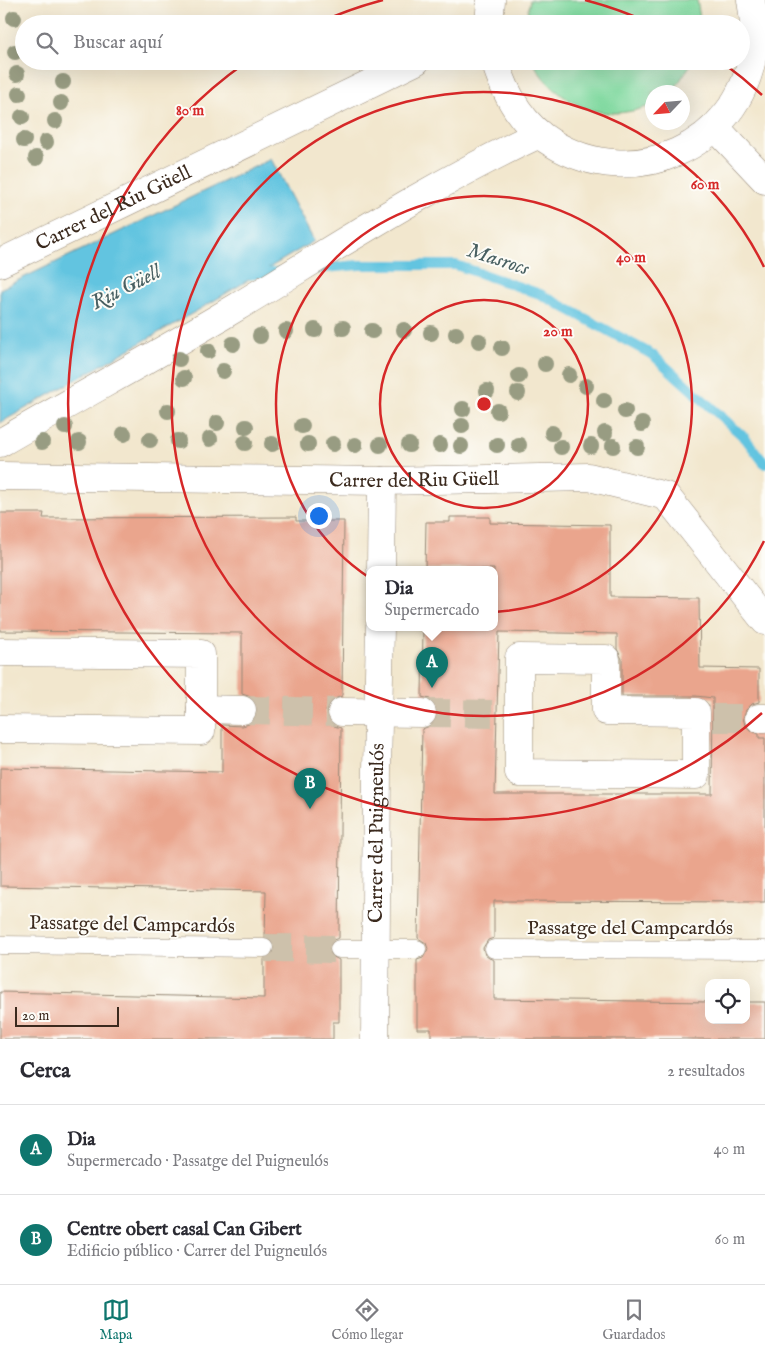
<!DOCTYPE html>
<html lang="es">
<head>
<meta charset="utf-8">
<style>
	:root { --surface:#fff; --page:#f7f7f7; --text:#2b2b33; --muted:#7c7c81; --line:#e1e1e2; --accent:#0f766e }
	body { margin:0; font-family:"IM FELL English",serif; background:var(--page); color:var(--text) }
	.controls { position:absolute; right:15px; bottom:15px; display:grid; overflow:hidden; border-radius:10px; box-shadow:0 5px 20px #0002 }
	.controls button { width:45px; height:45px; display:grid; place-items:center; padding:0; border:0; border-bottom:1px solid var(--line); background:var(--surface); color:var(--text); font:25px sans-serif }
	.compass { position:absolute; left:645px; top:85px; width:45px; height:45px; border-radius:50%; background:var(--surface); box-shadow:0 5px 20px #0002; rotate:244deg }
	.scale { position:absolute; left:15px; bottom:12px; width:104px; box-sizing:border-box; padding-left:5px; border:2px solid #3b2a1e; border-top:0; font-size:14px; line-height:18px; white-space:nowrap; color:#3b2a1e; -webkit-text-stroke:4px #fdfcf7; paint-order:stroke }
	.you { position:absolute; left:318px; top:515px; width:18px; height:18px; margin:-12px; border:4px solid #fff; border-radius:50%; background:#1a73e8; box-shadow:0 0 0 8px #1a73e833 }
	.badge { display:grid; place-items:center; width:32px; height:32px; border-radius:50%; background:var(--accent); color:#fff; font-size:16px; font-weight:700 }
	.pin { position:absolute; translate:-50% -41px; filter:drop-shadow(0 1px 2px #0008) }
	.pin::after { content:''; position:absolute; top:26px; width:18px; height:15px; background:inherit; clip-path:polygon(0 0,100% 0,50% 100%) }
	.popup { position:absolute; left:366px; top:566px; width:132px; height:65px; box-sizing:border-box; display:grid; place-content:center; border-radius:10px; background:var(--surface); filter:drop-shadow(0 1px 4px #0005); font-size:16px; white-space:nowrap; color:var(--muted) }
	.popup b { font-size:19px; color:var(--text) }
	.popup::after { content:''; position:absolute; left:50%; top:100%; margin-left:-10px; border:10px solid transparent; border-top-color:var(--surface) }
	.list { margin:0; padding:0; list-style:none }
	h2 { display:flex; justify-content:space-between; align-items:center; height:65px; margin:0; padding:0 20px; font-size:21px }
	h2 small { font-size:16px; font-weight:400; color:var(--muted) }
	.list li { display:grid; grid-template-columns:32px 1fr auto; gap:15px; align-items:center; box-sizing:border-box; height:90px; padding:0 20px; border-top:1px solid var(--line) }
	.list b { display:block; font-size:19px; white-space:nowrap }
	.list p { margin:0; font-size:16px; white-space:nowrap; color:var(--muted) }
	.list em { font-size:16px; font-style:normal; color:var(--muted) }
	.icon { flex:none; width:28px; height:28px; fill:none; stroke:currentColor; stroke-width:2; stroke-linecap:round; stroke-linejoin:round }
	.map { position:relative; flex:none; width:765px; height:1039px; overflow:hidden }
	.search { position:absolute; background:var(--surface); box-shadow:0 5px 20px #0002; left:15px; right:15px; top:15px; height:55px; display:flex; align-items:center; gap:12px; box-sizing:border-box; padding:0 18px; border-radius:28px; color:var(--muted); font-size:19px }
	.sheet { height:245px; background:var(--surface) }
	nav { display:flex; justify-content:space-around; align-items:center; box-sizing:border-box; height:70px; border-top:1px solid var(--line); background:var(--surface); font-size:14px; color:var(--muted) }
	nav a { display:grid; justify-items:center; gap:2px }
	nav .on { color:var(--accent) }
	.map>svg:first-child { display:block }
	.green { fill:#7ed89e; stroke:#5c815e }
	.water { fill:#62c4e0; stroke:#4e777f }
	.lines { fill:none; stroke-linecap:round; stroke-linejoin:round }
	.stream { stroke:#62c4e0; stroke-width:10 }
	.building { fill:#eaa58d; fill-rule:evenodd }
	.minor-tunnel { stroke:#cdc1ab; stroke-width:28; stroke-dasharray:28 14; stroke-linecap:butt }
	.service-casing { stroke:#968876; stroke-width:19 }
	.minor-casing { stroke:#968876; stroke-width:29 }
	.tertiary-casing { stroke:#968876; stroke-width:29 }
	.service { stroke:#fff; stroke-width:18 }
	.minor { stroke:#fff; stroke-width:28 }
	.tertiary { stroke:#fff; stroke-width:28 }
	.tree { fill:#989c82 }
	.ring { fill:none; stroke:#d62828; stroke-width:2.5 }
	.labels { text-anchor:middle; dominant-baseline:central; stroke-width:4; stroke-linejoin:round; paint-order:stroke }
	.street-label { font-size:20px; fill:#3b2a1e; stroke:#fdfcf7 }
	.water-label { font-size:21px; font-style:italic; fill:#496062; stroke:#fdfcf7 }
	.centre { fill:#d62828; stroke:#fdfcf7; stroke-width:2.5 }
	.ring-label { font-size:15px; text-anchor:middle; font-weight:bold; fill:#d62828; stroke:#fdfcf7; stroke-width:4; stroke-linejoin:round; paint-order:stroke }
</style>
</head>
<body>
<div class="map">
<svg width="765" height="1039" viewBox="0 0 765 1039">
	<rect width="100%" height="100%" fill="#fdfcf7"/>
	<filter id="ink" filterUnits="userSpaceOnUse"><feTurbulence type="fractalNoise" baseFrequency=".02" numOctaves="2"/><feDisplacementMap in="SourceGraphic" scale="10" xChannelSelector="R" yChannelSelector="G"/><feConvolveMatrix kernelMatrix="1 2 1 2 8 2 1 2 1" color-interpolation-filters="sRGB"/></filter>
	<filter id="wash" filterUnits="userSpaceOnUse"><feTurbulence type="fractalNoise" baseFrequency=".0096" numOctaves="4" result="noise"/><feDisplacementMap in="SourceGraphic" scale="20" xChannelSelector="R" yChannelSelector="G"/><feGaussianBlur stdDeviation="1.12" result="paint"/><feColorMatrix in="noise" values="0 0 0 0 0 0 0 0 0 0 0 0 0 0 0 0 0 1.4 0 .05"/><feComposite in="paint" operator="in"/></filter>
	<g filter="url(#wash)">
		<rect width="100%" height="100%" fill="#f2e7ce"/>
		<path class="green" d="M 530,0 L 697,0 L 701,24 L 525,24 Z
			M 533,61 L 693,61 L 675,88 L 669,92 L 652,92 L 652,104 L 650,106 C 638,110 626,113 613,113 C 582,114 545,89 533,61 Z"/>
		<path class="water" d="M 271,159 L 314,241 L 200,309 L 0,423 L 0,289 Z"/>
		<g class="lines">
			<path class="stream" d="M 313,269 L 359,265 L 456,265 L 540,294 L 653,355 L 745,438 L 765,464
				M 246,275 L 279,272"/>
		</g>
		<g id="blocks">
			<path class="building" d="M 0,513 L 44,513 L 43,518 L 296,517 L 296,521 L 344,521 L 342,696 L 334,699 L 328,704 L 326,711 L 329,720 L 334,726 L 341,728 L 339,938 L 333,940 L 328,949 L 330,955 L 339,960 L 339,1022 L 333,1022 L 333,1039 L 0,1039 L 0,992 L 264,998 L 264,959 L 273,954 L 275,948 L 273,942 L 265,937 L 266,891 L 0,886 L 0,768 L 222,772 L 222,725 L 242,726 L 249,724 L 256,718 L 258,710 L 256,703 L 251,697 L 242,694 L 242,633 L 0,631 Z
				M 450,517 L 490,517 L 490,523 L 610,525 L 610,597 L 699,598 L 700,668 L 759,669 L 759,702 L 752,704 L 746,710 L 743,718 L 745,725 L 751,731 L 759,734 L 759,738 L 765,738 L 765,902 L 494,901 L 494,938 L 488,940 L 483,948 L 485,955 L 489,958 L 494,960 L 494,999 L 709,1002 L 709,1020 L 746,1020 L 746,1002 L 765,1002 L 765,1039 L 431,1039 L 431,1029 L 417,1029 L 417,960 L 423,958 L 428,949 L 426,943 L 418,938 L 422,729 L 430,726 L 436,721 L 438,714 L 435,705 L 430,699 L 422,697 L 423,627 L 494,627 L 494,569 L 425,569 L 426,522 L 450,522 ZM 499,632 L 617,634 L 617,649 L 622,659 L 622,696 L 696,696 L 713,698 L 712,794 L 495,794 Z"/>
		</g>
	</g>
	<g filter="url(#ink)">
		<use href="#blocks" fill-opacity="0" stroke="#968876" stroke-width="1"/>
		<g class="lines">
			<path class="minor-tunnel" d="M 242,710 L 342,712
				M 422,713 L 497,714
				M 713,718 L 759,718
				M 264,948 L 339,949"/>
			<defs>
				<path id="service" d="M 0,945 L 264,948
					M 339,949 L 417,949
					M 494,949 L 765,950"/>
				<g id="minor">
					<path d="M 715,127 L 765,180"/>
					<path id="s1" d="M 0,476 L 382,481 L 589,477 L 666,496 L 765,621"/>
					<path d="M 381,569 L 382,481"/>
					<path d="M 0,652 L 201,654 L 201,731 L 0,729"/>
					<path d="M 519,658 L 606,659 L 606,711 L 696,712 L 696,775 L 519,773 Z"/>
					<path d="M 201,709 L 242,710"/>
					<path d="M 342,712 L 422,713"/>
					<path d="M 759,718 L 765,718"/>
					<path id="s2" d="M 375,1039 L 377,770 L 380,627"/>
				</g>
				<g id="tertiary">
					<path d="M 489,24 L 491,0"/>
					<path d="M 495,61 C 505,94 522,125 552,143 C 633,193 738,147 753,53 C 756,35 754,18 751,0"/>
					<path id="s3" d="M 0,263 L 416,61"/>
					<path d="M 0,443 C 79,397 159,354 237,307 C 336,247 434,183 539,134"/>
				</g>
			</defs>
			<use href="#service" class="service-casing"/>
			<use href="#minor" class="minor-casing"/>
			<use href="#tertiary" class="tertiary-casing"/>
			<use href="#service" class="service"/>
			<use href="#minor" class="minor"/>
			<use href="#tertiary" class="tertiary"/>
		</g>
		<g class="tree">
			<circle cx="14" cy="18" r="8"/>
			<circle cx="15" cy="52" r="8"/>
			<circle cx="17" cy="74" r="8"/>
			<circle cx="63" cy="82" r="8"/>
			<circle cx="19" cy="94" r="8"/>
			<circle cx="61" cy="103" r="8"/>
			<circle cx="22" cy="117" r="8"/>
			<circle cx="55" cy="121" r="8"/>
			<circle cx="24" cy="140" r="8"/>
			<circle cx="46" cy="142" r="8"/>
			<circle cx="36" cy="158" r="8"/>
			<circle cx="343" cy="328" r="8"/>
			<circle cx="315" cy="330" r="8"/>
			<circle cx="404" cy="330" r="8"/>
			<circle cx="286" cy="331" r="8"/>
			<circle cx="372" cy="331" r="8"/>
			<circle cx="431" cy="333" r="8"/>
			<circle cx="456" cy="334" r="8"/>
			<circle cx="260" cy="336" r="8"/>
			<circle cx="479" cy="341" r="8"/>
			<circle cx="233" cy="344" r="8"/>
			<circle cx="502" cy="348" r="8"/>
			<circle cx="208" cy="351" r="8"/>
			<circle cx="179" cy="359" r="8"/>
			<circle cx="545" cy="364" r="8"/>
			<circle cx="223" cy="371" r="8"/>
			<circle cx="569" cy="375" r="8"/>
			<circle cx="519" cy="376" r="8"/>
			<circle cx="184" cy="378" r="8"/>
			<circle cx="586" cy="386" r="8"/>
			<circle cx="487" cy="391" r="8"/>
			<circle cx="518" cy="393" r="8"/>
			<circle cx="604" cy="401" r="8"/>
			<circle cx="463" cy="409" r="8"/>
			<circle cx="168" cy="411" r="8"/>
			<circle cx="498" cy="411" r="8"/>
			<circle cx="625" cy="411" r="8"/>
			<circle cx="217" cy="423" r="8"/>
			<circle cx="642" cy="424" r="8"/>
			<circle cx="302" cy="426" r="8"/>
			<circle cx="462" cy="426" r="8"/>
			<circle cx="65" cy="427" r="8"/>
			<circle cx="246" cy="427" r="8"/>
			<circle cx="552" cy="433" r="8"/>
			<circle cx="605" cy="433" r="8"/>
			<circle cx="124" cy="434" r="8"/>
			<circle cx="210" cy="439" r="8"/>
			<circle cx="150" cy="440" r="8"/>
			<circle cx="178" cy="441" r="8"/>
			<circle cx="42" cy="442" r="8"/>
			<circle cx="79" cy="442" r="8"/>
			<circle cx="245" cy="443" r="8"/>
			<circle cx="272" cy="444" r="8"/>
			<circle cx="308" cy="444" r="8"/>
			<circle cx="333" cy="444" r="8"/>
			<circle cx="355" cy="445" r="8"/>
			<circle cx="380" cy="445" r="8"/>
			<circle cx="409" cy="445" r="8"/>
			<circle cx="440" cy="445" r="8"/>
			<circle cx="497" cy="445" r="8"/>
			<circle cx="519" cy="445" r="8"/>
			<circle cx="461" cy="446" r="8"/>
			<circle cx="591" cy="446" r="8"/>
			<circle cx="613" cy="446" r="8"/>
			<circle cx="561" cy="447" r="8"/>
			<circle cx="637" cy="447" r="8"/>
		</g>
	</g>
	<g class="ring">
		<circle cx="484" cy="404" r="104"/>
		<circle cx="484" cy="404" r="208"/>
		<path d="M764 541A312 312 0 1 1 764 267"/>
		<path d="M762 713A416 416 0 1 1 245 63M318 23A416 416 0 0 1 383 0M585 0A416 416 0 0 1 650 23M723 63A416 416 0 0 1 762 95"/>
	</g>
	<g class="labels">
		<g class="street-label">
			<text stroke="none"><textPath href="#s3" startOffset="126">Carrer del Riu Güell</textPath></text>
			<text stroke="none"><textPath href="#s1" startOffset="414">Carrer del Riu Güell</textPath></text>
			<text stroke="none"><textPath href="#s2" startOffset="206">Carrer del Puigneulós</textPath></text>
			<text transform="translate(132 925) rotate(1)">Passatge del Campcardós</text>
			<text x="630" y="928">Passatge del Campcardós</text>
		</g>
		<g class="water-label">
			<text transform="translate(498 260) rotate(18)">Masrocs</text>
			<text transform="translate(126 288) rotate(-27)">Riu Güell</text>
		</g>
	</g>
	<circle cx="484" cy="404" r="8" class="centre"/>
	<g class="ring-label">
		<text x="190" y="115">80 m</text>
		<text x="705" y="189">60 m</text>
		<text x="631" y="262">40 m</text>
		<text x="558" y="336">20 m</text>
	</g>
</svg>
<div class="controls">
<button><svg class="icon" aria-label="locate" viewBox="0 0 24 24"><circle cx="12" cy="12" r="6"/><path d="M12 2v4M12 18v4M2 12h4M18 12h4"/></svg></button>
</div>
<svg class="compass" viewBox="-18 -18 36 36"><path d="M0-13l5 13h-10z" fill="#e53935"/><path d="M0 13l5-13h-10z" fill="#7c7c81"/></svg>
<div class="scale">20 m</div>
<div class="you"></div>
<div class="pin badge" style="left:432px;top:688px">A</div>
<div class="popup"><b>Dia</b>Supermercado</div>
<div class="pin badge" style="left:310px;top:809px">B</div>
<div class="search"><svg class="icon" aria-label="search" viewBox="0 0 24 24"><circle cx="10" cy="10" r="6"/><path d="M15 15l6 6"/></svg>Buscar aquí</div>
</div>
<section class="sheet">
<h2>Cerca<small>2 resultados</small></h2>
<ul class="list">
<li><span class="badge">A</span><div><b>Dia</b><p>Supermercado · Passatge del Puigneulós</p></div><em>40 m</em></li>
<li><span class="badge">B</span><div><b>Centre obert casal Can Gibert</b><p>Edificio público · Carrer del Puigneulós</p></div><em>60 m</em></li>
</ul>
</section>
<nav>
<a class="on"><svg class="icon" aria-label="map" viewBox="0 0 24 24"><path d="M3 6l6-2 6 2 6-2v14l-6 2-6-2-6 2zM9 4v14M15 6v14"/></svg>Mapa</a>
<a><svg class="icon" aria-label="directions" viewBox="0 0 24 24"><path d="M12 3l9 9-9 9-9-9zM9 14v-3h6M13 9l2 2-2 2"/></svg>Cómo llegar</a>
<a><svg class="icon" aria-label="saved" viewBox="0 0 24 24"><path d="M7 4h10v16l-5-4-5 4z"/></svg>Guardados</a>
</nav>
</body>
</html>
